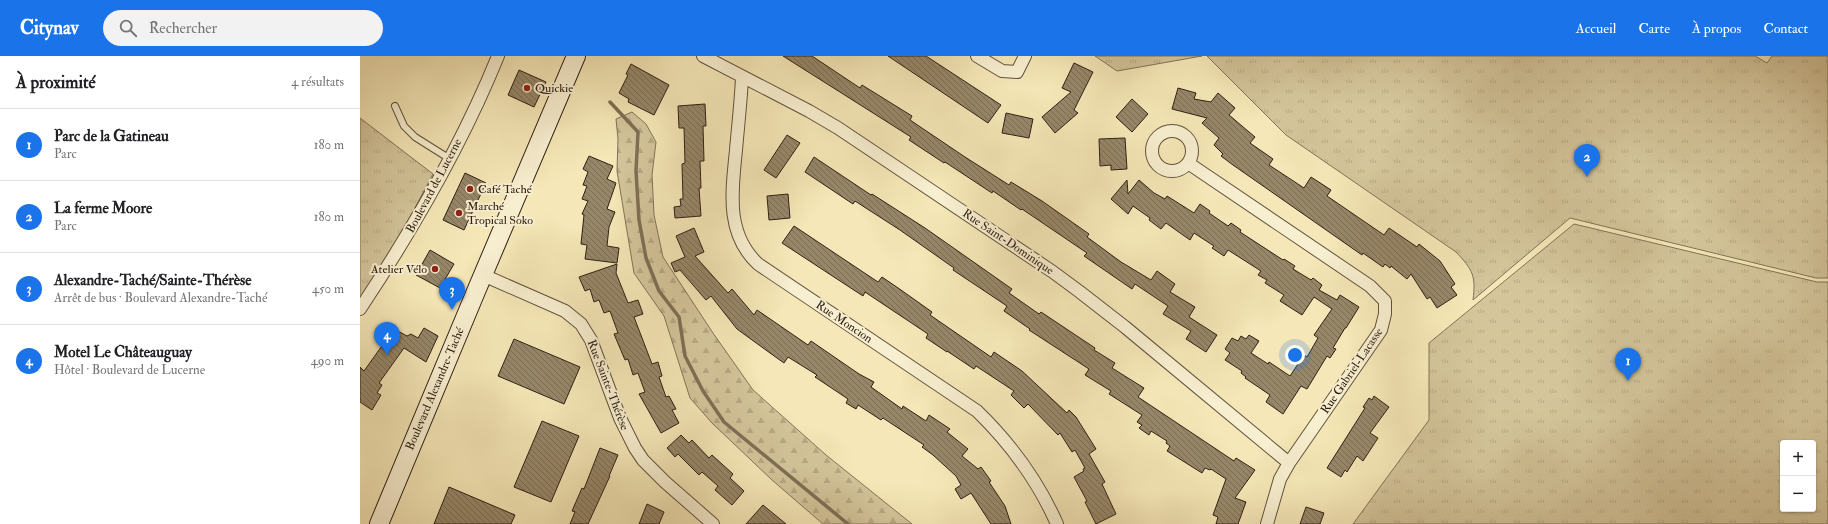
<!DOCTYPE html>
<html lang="fr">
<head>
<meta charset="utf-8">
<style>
	:root { --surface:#fff; --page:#f2f2f2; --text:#202124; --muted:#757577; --line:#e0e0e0; --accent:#1a73e8 }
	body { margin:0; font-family:"IM FELL Double Pica",serif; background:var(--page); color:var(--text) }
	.controls { position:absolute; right:12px; bottom:12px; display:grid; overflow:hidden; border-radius:4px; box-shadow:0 1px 3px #0004 }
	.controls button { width:36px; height:36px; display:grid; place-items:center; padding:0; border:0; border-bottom:1px solid var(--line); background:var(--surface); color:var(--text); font:20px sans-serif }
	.you { position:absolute; left:935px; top:299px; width:14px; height:14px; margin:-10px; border:3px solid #fff; border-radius:50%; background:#1a73e8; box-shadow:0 0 0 6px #1a73e833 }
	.badge { display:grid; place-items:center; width:26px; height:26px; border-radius:50%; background:var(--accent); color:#fff; font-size:13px; font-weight:700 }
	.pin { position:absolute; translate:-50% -33px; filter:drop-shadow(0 1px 2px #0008) }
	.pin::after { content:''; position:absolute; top:21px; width:14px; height:12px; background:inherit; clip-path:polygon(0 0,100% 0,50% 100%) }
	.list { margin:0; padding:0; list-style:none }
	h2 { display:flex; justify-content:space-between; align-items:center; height:52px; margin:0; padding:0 16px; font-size:17px }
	h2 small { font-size:13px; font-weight:400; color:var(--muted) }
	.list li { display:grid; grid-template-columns:26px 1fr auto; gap:12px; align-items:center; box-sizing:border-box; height:72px; padding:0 16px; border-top:1px solid var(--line) }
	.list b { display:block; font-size:15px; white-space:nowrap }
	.list p { margin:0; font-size:13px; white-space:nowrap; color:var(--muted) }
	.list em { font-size:13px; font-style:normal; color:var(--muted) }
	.icon { flex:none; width:22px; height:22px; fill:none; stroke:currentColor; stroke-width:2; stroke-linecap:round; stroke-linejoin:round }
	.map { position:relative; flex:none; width:1468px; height:468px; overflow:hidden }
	header { display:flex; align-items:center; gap:24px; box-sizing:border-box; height:56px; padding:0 20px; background:var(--accent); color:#fff }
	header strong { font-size:19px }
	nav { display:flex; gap:22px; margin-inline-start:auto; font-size:14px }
	.search { width:280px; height:36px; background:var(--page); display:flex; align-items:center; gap:10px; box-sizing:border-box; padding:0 14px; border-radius:22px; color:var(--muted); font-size:15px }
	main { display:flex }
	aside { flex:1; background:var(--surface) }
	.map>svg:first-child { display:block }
	.forest { fill:url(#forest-firs); stroke:#827258 }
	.park { fill:url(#park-tufts); stroke:#827258; fill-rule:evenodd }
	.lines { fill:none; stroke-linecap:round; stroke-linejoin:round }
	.stream { stroke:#7e6f55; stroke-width:3.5 }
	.building { fill:url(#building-back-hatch); stroke:#302014 }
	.lane-casing { stroke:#61523d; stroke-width:8 }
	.street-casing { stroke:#61523d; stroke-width:14 }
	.secondary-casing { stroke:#302014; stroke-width:20 }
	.lane { stroke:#f8efd0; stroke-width:6 }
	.street { stroke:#f8efd0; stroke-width:12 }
	.secondary { stroke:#f8efd0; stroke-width:18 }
	.poi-dot { fill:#8f2418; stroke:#f8efd0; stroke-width:1.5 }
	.labels { text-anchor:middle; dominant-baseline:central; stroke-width:4; stroke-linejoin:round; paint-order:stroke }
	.poi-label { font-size:12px; fill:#302014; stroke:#f8efd0; text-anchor:start }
	.street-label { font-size:12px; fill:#302014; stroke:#f8efd0 }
</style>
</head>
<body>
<header>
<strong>Citynav</strong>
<div class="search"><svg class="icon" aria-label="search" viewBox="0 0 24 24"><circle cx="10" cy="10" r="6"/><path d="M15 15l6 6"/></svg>Rechercher</div>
<nav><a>Accueil</a><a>Carte</a><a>À propos</a><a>Contact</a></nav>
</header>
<main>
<aside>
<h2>À proximité<small>4 résultats</small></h2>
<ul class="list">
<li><span class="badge">1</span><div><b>Parc de la Gatineau</b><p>Parc</p></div><em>180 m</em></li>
<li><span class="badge">2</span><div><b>La ferme Moore</b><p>Parc</p></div><em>180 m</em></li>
<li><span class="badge">3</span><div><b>Alexandre-Taché/Sainte-Thérèse</b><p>Arrêt de bus · Boulevard Alexandre-Taché</p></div><em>450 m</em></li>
<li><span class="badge">4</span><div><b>Motel Le Châteauguay</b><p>Hôtel · Boulevard de Lucerne</p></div><em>490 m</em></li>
</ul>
</aside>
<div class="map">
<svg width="1468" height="468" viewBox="0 0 1468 468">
	<defs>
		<pattern id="forest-firs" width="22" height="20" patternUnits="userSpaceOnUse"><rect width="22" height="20" fill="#d4c59b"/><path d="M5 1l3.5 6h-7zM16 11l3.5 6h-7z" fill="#b6a985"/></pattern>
		<pattern id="park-tufts" width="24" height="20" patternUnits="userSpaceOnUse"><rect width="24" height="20" fill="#d4c59b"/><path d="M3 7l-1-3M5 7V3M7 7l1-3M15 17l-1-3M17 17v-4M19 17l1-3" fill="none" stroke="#b6a985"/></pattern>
		<pattern id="building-back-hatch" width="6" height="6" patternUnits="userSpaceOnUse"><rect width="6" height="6" fill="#968769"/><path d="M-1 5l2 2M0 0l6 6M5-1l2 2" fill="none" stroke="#7b6e55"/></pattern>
	</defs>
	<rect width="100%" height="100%" fill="#f5e7b7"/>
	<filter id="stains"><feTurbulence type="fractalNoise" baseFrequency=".005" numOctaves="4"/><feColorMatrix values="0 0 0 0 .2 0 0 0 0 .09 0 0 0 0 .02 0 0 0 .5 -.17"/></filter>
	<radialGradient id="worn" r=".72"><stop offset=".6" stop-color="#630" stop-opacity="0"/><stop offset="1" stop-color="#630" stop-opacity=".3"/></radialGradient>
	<path class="forest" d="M 272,56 L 286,68 L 296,86 L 292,119 L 294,159 L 303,201 L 353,277 L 393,334 L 466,399 L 552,468 L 463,468 L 412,424 L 352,367 L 330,342 L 304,260 L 274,217 L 257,115 L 258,83 L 256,63 Z"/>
	<path class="park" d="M 735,0 L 842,0 L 757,15 Z
		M 847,0 L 1395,0 L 1407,7 L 1412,0 L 1468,0 L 1468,222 L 1456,222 L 1210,162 L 1113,244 C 1116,220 1113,214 1096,196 L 926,79 Z
		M 0,62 L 73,118 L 35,189 L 0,243 Z
		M 1214,168 L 1457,226 L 1468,226 L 1468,468 L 993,468 L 1069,364 L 1069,287 ZM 1423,387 L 1453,387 L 1453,453 L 1423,453 Z"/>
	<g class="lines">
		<path class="stream" d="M 250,46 L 278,76 L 276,115 L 279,164 L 286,202 L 299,235 L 319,261 L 325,300 L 343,335 L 364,366 L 488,468"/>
	</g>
	<path class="building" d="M 423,0 L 452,0 L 500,32 L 502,29 L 552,60 L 550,64 L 605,101 L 649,129 L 651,126 L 682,145 L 729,178 L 727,181 L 761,206 L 791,224 L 797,215 L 815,228 L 810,236 L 835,251 L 829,261 L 857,279 L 846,296 L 826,283 L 831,275 L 803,258 L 808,250 L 775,228 L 772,233 L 724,200 L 727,197 L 662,153 L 661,154 L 633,135 L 632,137 L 585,106 L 584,107 L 549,84 L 551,81 Z
		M 528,0 L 566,0 L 641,49 L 628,67 Z
		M 714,7 L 733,16 L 714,54 L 718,57 L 695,77 L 682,61 L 711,36 L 702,32 Z
		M 271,8 L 309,29 L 294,59 L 268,46 L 269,43 L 259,37 L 268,19 L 266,18 Z
		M 159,14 L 186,26 L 174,51 L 148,39 Z
		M 818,32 L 836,37 L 834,43 L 851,46 L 858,37 L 875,52 L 869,59 L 895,81 L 890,87 L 913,103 L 909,109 L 944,132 L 951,121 L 971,134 L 967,140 L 1024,179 L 1029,172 L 1057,191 L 1059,188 L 1080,205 L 1095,228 L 1091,231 L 1097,239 L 1077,252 L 1070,241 L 1067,243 L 1051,218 L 1047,223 L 1031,210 L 1030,212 L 1025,208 L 1023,211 L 1003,197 L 1002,199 L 873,109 L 861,100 L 863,98 L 854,89 L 859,82 L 842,67 L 847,62 L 812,53 Z
		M 772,43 L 788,58 L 772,76 L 756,61 Z
		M 345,48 L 346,70 L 343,70 L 344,105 L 340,105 L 341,132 L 339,132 L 341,160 L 315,162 L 314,151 L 321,150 L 320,143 L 323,143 L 322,108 L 325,107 L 324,72 L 319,72 L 318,50 Z
		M 646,57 L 673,63 L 669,82 L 642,77 Z
		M 427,79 L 440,87 L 416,122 L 404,114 Z
		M 765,82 L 767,113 L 751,114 L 751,109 L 740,110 L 739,83 Z
		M 229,100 L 253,110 L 247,123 L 256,127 L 247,153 L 255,156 L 249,171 L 247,190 L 259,192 L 257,207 L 225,203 L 227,189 L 221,188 L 224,159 L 222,158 L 228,145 L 222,143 L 227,130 L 223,129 L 228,116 L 223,113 Z
		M 454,101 L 511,139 L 512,138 L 565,172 L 652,233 L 649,237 L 679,258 L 681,256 L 735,292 L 734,294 L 755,307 L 752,312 L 784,332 L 778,341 L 874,405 L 876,402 L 895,414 L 875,442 L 886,446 L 878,468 L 856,468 L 858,461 L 853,459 L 866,423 L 851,413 L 850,414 L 845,412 L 842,417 L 807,395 L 810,390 L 806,387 L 807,385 L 791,375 L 789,379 L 779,372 L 782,369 L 777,366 L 782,359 L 749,338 L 751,335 L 725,319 L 729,313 L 669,274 L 670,273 L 644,255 L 647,250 L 593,214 L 594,212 L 540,174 L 495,145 L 493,148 L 445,116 Z
		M 105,117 L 126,127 L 104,174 L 83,164 Z
		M 767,124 L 768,138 L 779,124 L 794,137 L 805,143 L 807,140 L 834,157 L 840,148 L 850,155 L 849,157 L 868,170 L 871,167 L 881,174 L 880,176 L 923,204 L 924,203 L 935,210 L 933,213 L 951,224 L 953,222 L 962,229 L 959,234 L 977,244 L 980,239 L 999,251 L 986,272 L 985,272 L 973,292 L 976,293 L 970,302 L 967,300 L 947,333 L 941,330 L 923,358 L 906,346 L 910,339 L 885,322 L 886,321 L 881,317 L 882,315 L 865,304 L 870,297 L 865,293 L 872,282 L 878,285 L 881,280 L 886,283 L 889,279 L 899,285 L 891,297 L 908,308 L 909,306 L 930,320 L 944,299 L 947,301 L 958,282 L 954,279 L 972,253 L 954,241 L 942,259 L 920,245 L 924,239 L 905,227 L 907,224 L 898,219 L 901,215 L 868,194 L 864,200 L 852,192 L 854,190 L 834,177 L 830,184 L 806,167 L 801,173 L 789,164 L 790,162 L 773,150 L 768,158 L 751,143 Z
		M 428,138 L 430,162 L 409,164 L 407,140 Z
		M 434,170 L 518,226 L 522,221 L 541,234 L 572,256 L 570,259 L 631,301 L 634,296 L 662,315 L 707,357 L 709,354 L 716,361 L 736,393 L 729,398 L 745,426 L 742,428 L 756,458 L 736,468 L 725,446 L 727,445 L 714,421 L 724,415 L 723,413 L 725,412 L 715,394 L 712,396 L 700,377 L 698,379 L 668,348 L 664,352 L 651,339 L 654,335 L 616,310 L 614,313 L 587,295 L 587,296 L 566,282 L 568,278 L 505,236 L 503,240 L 422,187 Z
		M 334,172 L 344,196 L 335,200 L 368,237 L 372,233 L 394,259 L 397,254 L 448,289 L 451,285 L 499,318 L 514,326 L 511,331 L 542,353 L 543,350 L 566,365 L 569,359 L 590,373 L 587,376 L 608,393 L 602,400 L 618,413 L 621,411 L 631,425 L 629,426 L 645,450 L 651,468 L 631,468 L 611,437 L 601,443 L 595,433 L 601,429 L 596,420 L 573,399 L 562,391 L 564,389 L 523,362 L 521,364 L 498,349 L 496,353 L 486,347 L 488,343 L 455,321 L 457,319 L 428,301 L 424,307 L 410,297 L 377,273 L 351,240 L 346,244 L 320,214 L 315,216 L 311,207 L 325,201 L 316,180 Z
		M 70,194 L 94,208 L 80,232 L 56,219 Z
		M 257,208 L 256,217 L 268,247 L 278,244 L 283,258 L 274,261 L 292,308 L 298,306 L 302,320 L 299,321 L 306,341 L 309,340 L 316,353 L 312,354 L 319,367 L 301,377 L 279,338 L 285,336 L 278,317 L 273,319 L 268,303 L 265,304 L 254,278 L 258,277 L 250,255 L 244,257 L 239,244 L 234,246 L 230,233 L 225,235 L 219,221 Z
		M 64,272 L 78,280 L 66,306 L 44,292 L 19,327 L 22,329 L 17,337 L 21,339 L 12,354 L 0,346 L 0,311 L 4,315 L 34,273 L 47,280 L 51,278 L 58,282 Z
		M 154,283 L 220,311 L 204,348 L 138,320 Z
		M 1014,340 L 1029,351 L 1010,377 L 1018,382 L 1003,405 L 997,400 L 987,416 L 985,414 L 981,421 L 967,412 L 1005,352 L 1003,351 L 1009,342 L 1012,344 Z
		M 182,365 L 219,380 L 191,446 L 154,431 Z
		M 321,379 L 329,387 L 332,384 L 349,402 L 352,399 L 373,418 L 370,422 L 384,435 L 372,449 L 355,434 L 358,430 L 342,416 L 339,419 L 318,398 L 315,401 L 307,392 Z
		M 240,392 L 258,399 L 249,420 L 250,420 L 228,468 L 210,468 L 215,456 L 212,455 L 222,432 L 224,433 Z
		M 89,431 L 155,459 L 151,468 L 74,468 Z
		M 287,448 L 304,456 L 299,468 L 279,468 Z
		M 403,449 L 426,468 L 386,468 Z
		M 946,451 L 964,457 L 960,468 L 940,468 Z"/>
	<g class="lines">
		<defs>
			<path id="lane" d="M 35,50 L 44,70 L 55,81 L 90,103"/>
			<path id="street" d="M 343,0 L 449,55 L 478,72 L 693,216 L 720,236 L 765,271 L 929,407
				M 617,0 L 642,15 L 657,16 L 665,0
				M 382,21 C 381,45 378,70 376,94 C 372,135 365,177 398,208 L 617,355 C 651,388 678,425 697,468
				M792 95a20 20 0 1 1 40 0a20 20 0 1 1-40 0Z
				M 828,107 L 1010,230 L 1025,245 L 1025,258 L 1021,274 L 929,407 L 920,423 L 907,468
				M 123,219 L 205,255 L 221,268 L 231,284 L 260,362 L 275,392 L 283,404 L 305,426 L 353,468
				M 0,253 C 53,173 102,89 138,0"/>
			<path id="secondary" d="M 19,468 L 117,233 L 216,0"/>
		</defs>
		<use href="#lane" class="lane-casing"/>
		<use href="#street" class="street-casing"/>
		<use href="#secondary" class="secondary-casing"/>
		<use href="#lane" class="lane"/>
		<use href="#street" class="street"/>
		<use href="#secondary" class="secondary"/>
	</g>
	<g class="poi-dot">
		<circle cx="167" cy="32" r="4"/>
		<circle cx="110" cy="133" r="4"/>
		<circle cx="99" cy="157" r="4"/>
		<circle cx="75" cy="213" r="4"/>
	</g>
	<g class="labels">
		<g class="poi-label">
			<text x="175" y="32">Quickie</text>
			<text x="118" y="133">Café Taché</text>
			<text x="107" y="150">Marché<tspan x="107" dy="14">Tropical Soko</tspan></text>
			<text x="67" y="213" text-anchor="end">Atelier Vélo</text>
		</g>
		<g class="street-label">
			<text transform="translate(74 130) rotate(-62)">Boulevard de Lucerne</text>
			<text transform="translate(648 186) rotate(34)">Rue Saint-Dominique</text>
			<text transform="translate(484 266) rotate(34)">Rue Moncion</text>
			<text transform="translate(992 315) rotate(-56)">Rue Gabriel-Lacasse</text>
			<text transform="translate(248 329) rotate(69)">Rue Sainte-Thérèse</text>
			<text transform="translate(75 333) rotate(-67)">Boulevard Alexandre-Taché</text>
		</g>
	</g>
	<rect width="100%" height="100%" filter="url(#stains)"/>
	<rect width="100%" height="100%" fill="url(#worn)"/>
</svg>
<div class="controls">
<button>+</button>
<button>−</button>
</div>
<div class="you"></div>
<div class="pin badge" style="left:1268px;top:325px">1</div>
<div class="pin badge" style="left:1227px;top:121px">2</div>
<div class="pin badge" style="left:92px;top:254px">3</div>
<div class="pin badge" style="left:27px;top:299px">4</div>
</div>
</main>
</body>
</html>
